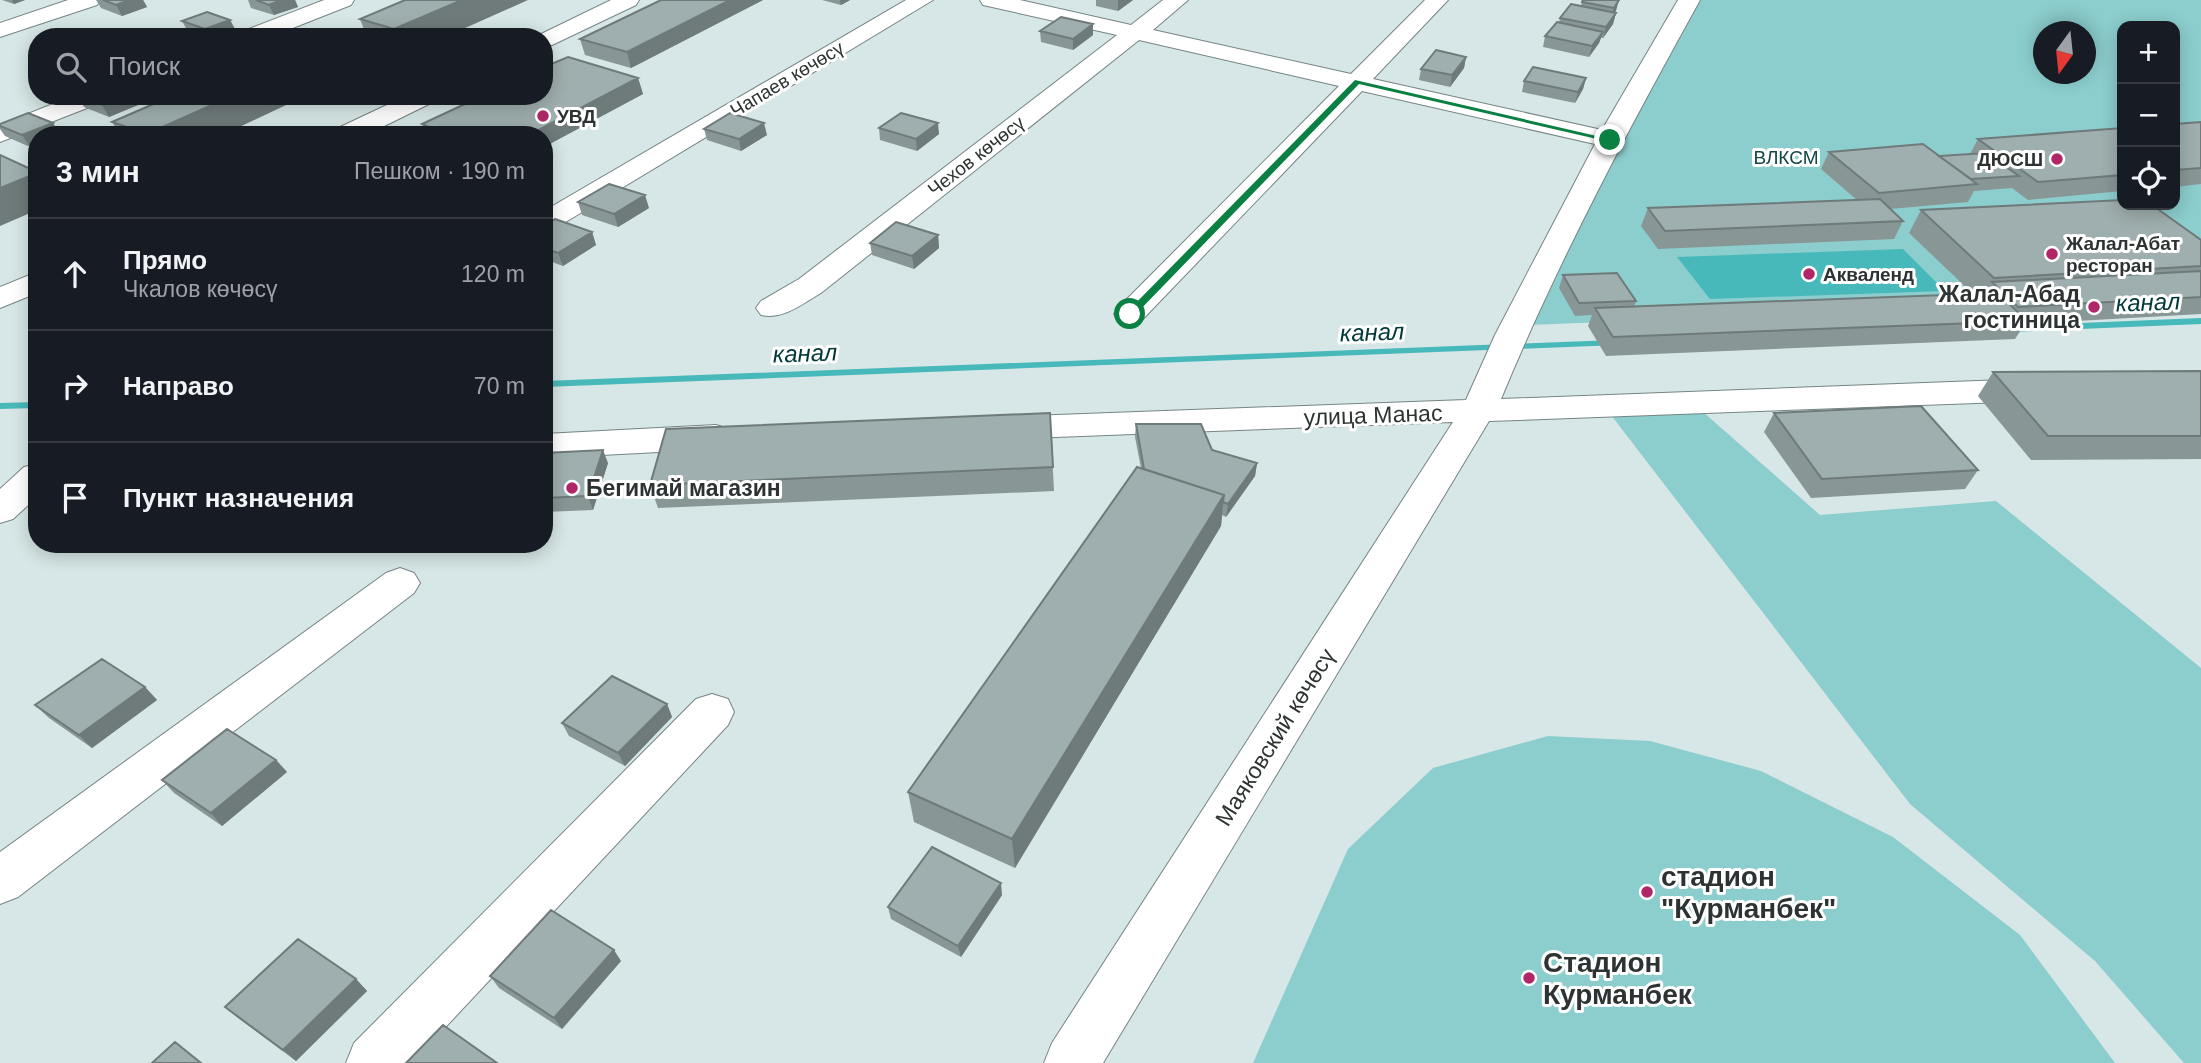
<!DOCTYPE html>
<html lang="ru">
<head>
<meta charset="utf-8">
<style>
	:root { --surface:#171b24; --page:#242831; --text:#f1f3f6; --muted:#9ea1a6; --line:#363941 }
	body { margin:0; font-family:Arial,sans-serif; background:var(--page); color:var(--text) }
	.controls { position:absolute; right:21px; top:21px; display:grid; overflow:hidden; border-radius:14px; box-shadow:0 4px 18px #0003 }
	.controls button { width:63px; height:63px; display:grid; place-items:center; padding:0; border:0; border-bottom:2px solid var(--line); background:var(--surface); color:var(--text); font:35px sans-serif }
	.compass { position:absolute; left:2033px; top:21px; width:63px; height:63px; border-radius:50%; background:var(--surface); box-shadow:0 4px 18px #0003; rotate:195deg }
	.stop { position:absolute; width:21px; height:21px; margin:-16px; border:5px solid #0b8043; border-radius:50%; background:#fff }
	.stop.end { background:#0b8043; border-color:#fff; box-shadow:0 2px 7px #0008 }
	.list { margin:0; padding:0; list-style:none }
	h2 { display:flex; justify-content:space-between; align-items:center; height:91px; margin:0; padding:0 28px; font-size:30px }
	h2 small { font-size:23px; font-weight:400; color:var(--muted) }
	.list li { display:grid; grid-template-columns:46px 1fr auto; gap:21px; align-items:center; box-sizing:border-box; height:112px; padding:0 28px; border-top:2px solid var(--line) }
	.list b { display:block; font-size:26px; white-space:nowrap }
	.list p { margin:0; font-size:23px; white-space:nowrap; color:var(--muted) }
	.list em { font-size:23px; font-style:normal; color:var(--muted) }
	.icon { flex:none; width:38px; height:38px; fill:none; stroke:currentColor; stroke-width:2; stroke-linecap:round; stroke-linejoin:round }
	.map { position:relative; flex:none; width:2201px; height:1063px; overflow:hidden }
	.search { position:absolute; background:var(--surface); box-shadow:0 4px 18px #0003; left:28px; top:28px; width:525px; height:77px; display:flex; align-items:center; gap:18px; box-sizing:border-box; padding:0 24px; border-radius:28px; color:var(--muted); font-size:26px }
	.panel { position:absolute; background:var(--surface); box-shadow:0 4px 18px #0003; left:28px; top:126px; width:525px; height:427px; border-radius:28px }
	.map>svg:first-child { display:block }
	.green { fill:#8ccdcd; fill-rule:evenodd }
	.water { fill:#47b9ba }
	.lines { fill:none; stroke-linecap:round; stroke-linejoin:round }
	.stream { fill:#47b9ba; fill-rule:evenodd }
	.minor-casing { stroke:#768484; stroke-width:2 }
	.minor { fill:#fff; fill-rule:evenodd }
	.wall { fill:#899696 }
	.shaded-wall { fill:#6f7a7a }
	.building { fill:#9faeae; stroke:#6f7a7a; stroke-width:2 }
	.route { fill:#0b8043 }
	.poi-dot { fill:#b02667; stroke:#fff; stroke-width:2.5 }
	.labels { text-anchor:middle; dominant-baseline:central; stroke-width:6; stroke-linejoin:round; paint-order:stroke }
	.far-street-label { font-size:19px; fill:#2d3333; stroke:#fff }
	.far-poi-label { font-size:19px; font-weight:bold; fill:#2d3333; stroke:#fff; text-anchor:start }
	.far-park-label { font-size:19px; fill:#134647; stroke:#fff }
	.poi-label { font-size:23px; font-weight:bold; fill:#2d3333; stroke:#fff; text-anchor:end }
	.street-label { font-size:23px; fill:#2d3333; stroke:#fff }
	.water-label { font-size:24px; font-style:italic; fill:#003939; stroke:#fff }
	.near-poi-label { font-size:28px; font-weight:bold; fill:#2d3333; stroke:#fff; text-anchor:start }
</style>
</head>
<body>
<div class="map">
<svg width="2201" height="1063" viewBox="0 0 2201 1063">
	<rect width="100%" height="100%" fill="#d7e6e6"/>
	<path class="green" d="M 1696,0 L 2201,0 L 2201,298 L 1529,325 L 1613,150 ZM 2122,26 L 2175,26 L 2175,205 L 2122,205 ZM 2044,32 L 2086,32 L 2086,74 L 2044,74 Z
		M 1702,411 L 1820,515 L 1996,501 L 2201,668 L 2201,1063 L 2184,1063 L 2095,961 L 1910,804 L 1611,415 Z
		M 1548,736 L 1650,741 L 1761,771 L 1893,837 L 2020,935 L 2115,1063 L 1253,1063 L 1348,849 L 1433,768 Z"/>
	<path class="water" d="M 1903,249 L 1945,291 L 1710,299 L 1677,257 Z"/>
	<g class="lines">
		<path class="stream" d="M 2201,318 L 2201,324 L 2007,332 L 2002,329 L 2007,326 Z
			M 1614,340 L 1619,343 L 1618,345 L 544,387 L 544,381 Z
			M 37,402 L 37,408 L 0,409 L 0,403 Z"/>
		<defs>
			<path id="minor" d="M 68,0 L 100,0 L 97,5 L 0,37 L 0,23 Z
				M 324,0 L 354,0 L 351,5 L 270,37 L 238,37 L 241,32 Z
				M 611,0 L 639,0 L 636,5 L 552,45 L 544,47 L 544,37 L 535,37 Z
				M 906,0 L 933,0 L 554,229 L 544,232 L 544,211 Z
				M 980,0 L 1020,0 L 1131,25 L 1163,0 L 1188,0 L 1153,30 L 1351,74 L 1425,0 L 1448,0 L 1373,79 L 1602,130 L 1678,0 L 1700,0 C 1628,130 1558,261 1501,399 L 2031,379 L 2043,382 L 2048,390 L 2043,398 L 2031,401 L 1489,421 L 1103,1063 L 1044,1063 L 1052,1043 L 1453,422 L 1000,439 L 988,436 L 982,428 L 988,420 L 1000,417 L 1466,400 L 1495,335 L 1595,144 L 1362,91 L 1141,321 L 1130,323 L 1119,321 L 1114,314 L 1119,307 L 1339,86 L 1139,40 L 821,293 C 802,304 783,320 761,315 L 756,308 L 761,301 L 799,279 L 1117,35 L 983,5 Z
				M 73,96 L 108,96 L 105,101 L 0,142 L 0,125 Z
				M 406,96 L 438,96 L 435,101 L 366,135 L 332,135 L 336,129 Z
				M 37,272 L 37,293 L 0,308 L 0,287 Z
				M 716,425 L 729,429 L 734,437 L 729,445 L 716,449 L 544,458 L 544,434 Z
				M 37,464 L 37,497 L 13,519 L 0,523 L 0,489 L 24,467 Z
				M 400,568 L 414,573 L 420,583 L 414,593 L 18,897 L 0,904 L 0,852 L 386,573 Z
				M 712,694 L 728,699 L 734,712 L 728,725 L 412,1063 L 346,1063 L 354,1043 L 696,699 Z"/>
		</defs>
		<use href="#minor" class="minor-casing"/>
		<use href="#minor" class="minor"/>
	</g>
	<path class="wall" d="M 2,0 L 25,0 L 14,4 Z
		M 96,0 L 143,0 L 147,7 L 122,16 L 101,8 Z
		M 248,0 L 295,0 L 298,7 L 274,15 L 251,8 Z
		M 661,0 L 763,0 L 631,68 L 585,55 L 580,39 Z
		M 822,0 L 850,0 L 841,5 Z
		M 1096,0 L 1133,0 L 1118,11 L 1096,6 Z
		M 1619,0 L 1614,13 L 1616,13 L 1613,24 L 1603,38 L 1601,38 L 1599,43 L 1589,57 L 1543,47 L 1545,36 L 1559,23 L 1560,18 L 1581,6 L 1582,2 Z
		M 360,19 L 445,37 L 367,37 Z
		M 230,20 L 236,31 L 220,37 L 202,37 L 188,32 L 182,21 Z
		M 1093,24 L 1093,35 L 1073,50 L 1041,42 L 1040,31 Z
		M 1466,57 L 1464,68 L 1450,87 L 1419,80 L 1421,69 Z
		M 638,78 L 643,94 L 544,147 L 544,135 L 426,135 L 422,124 Z
		M 1586,78 L 1583,89 L 1575,103 L 1522,92 L 1524,81 Z
		M 78,96 L 132,96 L 138,105 L 109,117 L 84,107 Z
		M 305,96 L 222,135 L 120,135 L 112,122 Z
		M 2201,122 L 2201,184 L 2175,187 L 2175,124 Z
		M 53,123 L 60,135 L 37,135 L 37,145 L 30,147 L 5,136 L 0,129 L 0,124 Z
		M 879,128 L 939,134 L 917,151 L 880,140 Z
		M 2122,128 L 2122,191 L 2028,200 L 2012,188 L 1974,191 L 1968,202 L 1890,209 L 1903,221 L 1894,239 L 1658,249 L 1641,226 L 1648,208 L 1857,200 L 1821,169 L 1829,152 L 1939,156 L 1970,154 L 1978,139 Z
		M 704,129 L 767,135 L 741,151 L 707,140 Z
		M 578,202 L 649,208 L 618,227 L 582,215 Z
		M 1921,210 L 2201,240 L 2201,314 L 2025,324 L 2015,339 L 1606,356 L 1588,326 L 1592,315 L 1575,316 L 1559,288 L 1563,275 L 1636,301 L 1634,307 L 1973,294 L 1909,233 Z
		M 544,226 L 592,232 L 596,245 L 563,266 L 544,259 Z
		M 938,235 L 939,248 L 914,269 L 872,255 L 870,243 Z
		M 2201,371 L 2201,459 L 2031,460 L 1978,396 L 1993,372 Z
		M 1050,413 L 1054,491 L 658,508 L 650,485 Z
		M 1774,413 L 1978,470 L 1965,489 L 1811,498 L 1764,432 Z
		M 1136,424 L 1212,450 L 1257,463 L 1255,476 L 1226,517 L 1222,515 L 1221,526 L 1015,868 L 914,822 L 908,792 L 1141,468 L 1135,437 Z
		M 544,453 L 608,463 L 593,510 L 544,512 Z
		M 91,544 L 203,544 L 95,549 Z
		M 145,687 L 157,700 L 92,748 L 49,718 L 35,705 Z
		M 667,704 L 672,717 L 625,766 L 569,736 L 562,723 Z
		M 276,760 L 287,772 L 222,826 L 174,793 L 162,780 Z
		M 1002,895 L 961,957 L 891,919 L 888,907 Z
		M 621,961 L 562,1029 L 499,988 L 490,976 Z
		M 356,979 L 367,991 L 296,1061 L 238,1018 L 225,1007 Z"/>
	<path class="shaded-wall" d="M 12,0 L 25,0 L 14,4 Z
		M 129,0 L 143,0 L 147,7 L 122,16 L 116,5 Z
		M 281,0 L 295,0 L 298,7 L 274,15 L 269,5 Z
		M 462,0 L 528,0 L 445,37 L 397,37 L 394,29 Z
		M 730,0 L 763,0 L 631,68 L 627,52 Z
		M 840,0 L 850,0 L 841,5 Z
		M 1118,0 L 1133,0 L 1118,11 Z
		M 1619,0 L 1616,11 L 1610,19 L 1614,8 Z
		M 1616,13 L 1613,24 L 1603,38 L 1606,27 Z
		M 230,20 L 236,31 L 220,37 L 209,37 L 205,29 Z
		M 1093,24 L 1093,35 L 1073,50 L 1073,39 Z
		M 1603,32 L 1599,43 L 1589,57 L 1592,46 Z
		M 1466,57 L 1464,68 L 1450,87 L 1452,75 Z
		M 638,78 L 643,94 L 544,147 L 544,135 L 529,135 Z
		M 1586,78 L 1583,89 L 1575,103 L 1578,92 Z
		M 125,96 L 132,96 L 138,105 L 109,117 L 102,105 Z
		M 232,96 L 305,96 L 222,135 L 147,134 Z
		M 53,123 L 60,135 L 37,135 L 37,145 L 30,147 L 22,135 Z
		M 764,123 L 767,135 L 741,151 L 739,139 Z
		M 938,123 L 939,134 L 917,151 L 916,139 Z
		M 37,173 L 37,210 L 0,226 L 0,188 Z
		M 645,195 L 649,208 L 618,227 L 614,214 Z
		M 592,232 L 596,245 L 563,266 L 558,253 Z
		M 938,235 L 939,248 L 914,269 L 912,256 Z
		M 603,450 L 608,463 L 593,510 L 588,496 Z
		M 1257,463 L 1255,476 L 1226,517 L 1228,504 Z
		M 1224,495 L 1221,526 L 1015,868 L 1012,839 Z
		M 145,687 L 157,700 L 92,748 L 79,735 Z
		M 667,704 L 672,717 L 625,766 L 618,753 Z
		M 276,760 L 287,772 L 222,826 L 211,813 Z
		M 1001,883 L 1002,895 L 961,957 L 958,946 Z
		M 614,950 L 621,961 L 562,1029 L 554,1018 Z
		M 356,979 L 367,991 L 296,1061 L 283,1050 Z"/>
	<path class="building" d="M 103,0 L 129,0 L 116,5 Z
		M 256,0 L 281,0 L 269,5 Z
		M 405,0 L 462,0 L 394,29 L 360,19 Z
		M 661,0 L 730,0 L 627,52 L 580,39 Z
		M 1583,0 L 1619,0 L 1614,8 L 1582,2 Z
		M 1571,4 L 1616,13 L 1606,27 L 1560,18 Z
		M 207,12 L 230,20 L 205,29 L 182,21 Z
		M 1061,17 L 1093,24 L 1073,39 L 1040,31 Z
		M 1557,22 L 1603,32 L 1592,46 L 1545,36 Z
		M 1436,50 L 1466,57 L 1452,75 L 1421,69 Z
		M 568,57 L 638,78 L 529,135 L 448,135 L 422,124 L 482,96 L 544,96 L 544,67 Z
		M 1533,67 L 1586,78 L 1578,92 L 1524,81 Z
		M 80,96 L 125,96 L 102,105 Z
		M 172,96 L 232,96 L 147,134 L 112,122 Z
		M 28,113 L 53,123 L 22,135 L 0,126 L 0,124 Z
		M 730,113 L 764,123 L 739,139 L 704,129 Z
		M 901,113 L 938,123 L 916,139 L 879,128 Z
		M 2201,122 L 2201,168 L 2175,170 L 2175,124 Z
		M 2122,128 L 2122,175 L 2038,182 L 1978,139 Z
		M 1923,144 L 1977,184 L 1879,193 L 1829,152 Z
		M 1986,153 L 2019,176 L 1971,179 L 1939,156 Z
		M 0,155 L 37,172 L 37,173 L 0,188 Z
		M 609,184 L 645,195 L 614,214 L 578,202 Z
		M 1880,199 L 1903,221 L 1665,231 L 1648,208 Z
		M 2122,200 L 2122,205 L 2152,205 L 2201,240 L 2201,266 L 1994,278 L 1921,210 Z
		M 555,219 L 592,232 L 558,253 L 544,248 L 544,226 Z
		M 896,222 L 938,235 L 912,256 L 870,243 Z
		M 2201,271 L 2201,297 L 2018,307 L 1992,282 Z
		M 1617,273 L 1636,301 L 1579,303 L 1563,275 Z
		M 1998,293 L 2027,321 L 1613,337 L 1595,308 Z
		M 2201,371 L 2201,436 L 2048,436 L 1993,372 Z
		M 1921,406 L 1978,470 L 1822,479 L 1774,413 Z
		M 1050,413 L 1053,467 L 650,485 L 666,429 Z
		M 1136,424 L 1201,424 L 1212,450 L 1257,463 L 1228,504 L 1223,502 L 1224,495 L 1144,469 Z
		M 603,450 L 588,496 L 544,498 L 544,453 Z
		M 1137,467 L 1224,495 L 1012,839 L 908,792 Z
		M 102,659 L 145,687 L 79,735 L 35,705 Z
		M 612,676 L 667,704 L 618,753 L 562,723 Z
		M 227,729 L 276,760 L 211,813 L 162,780 Z
		M 932,847 L 1001,883 L 958,946 L 888,907 Z
		M 551,910 L 614,950 L 554,1018 L 490,976 Z
		M 298,939 L 356,979 L 283,1050 L 225,1007 Z
		M 443,1025 L 497,1063 L 406,1063 Z
		M 175,1042 L 201,1063 L 152,1063 Z"/>
	<path class="route" d="M 1355,80 L 1614,140 L 1610,142 L 1359,84 L 1134,316 L 1127,316 L 1127,312 Z"/>
	<g class="poi-dot">
		<circle cx="543" cy="116" r="7"/>
		<circle cx="2057" cy="159" r="7"/>
		<circle cx="2052" cy="254" r="7"/>
		<circle cx="1809" cy="274" r="7"/>
		<circle cx="2094" cy="307" r="7"/>
		<circle cx="572" cy="488" r="7"/>
		<circle cx="1647" cy="892" r="7"/>
		<circle cx="1529" cy="978" r="7"/>
	</g>
	<g class="labels">
		<g class="far-street-label">
			<text transform="translate(787 79) rotate(-31)">Чапаев көчөсү</text>
			<text transform="translate(976 156) rotate(-38)">Чехов көчөсү</text>
		</g>
		<g class="far-poi-label">
			<text x="557" y="116">УВД</text>
			<text x="2043" y="159" text-anchor="end">ДЮСШ</text>
			<text x="2066" y="243">Жалал-Абат<tspan x="2066" dy="22">ресторан</tspan></text>
			<text x="1823" y="274">Акваленд</text>
		</g>
		<g class="far-park-label">
			<text x="1786" y="157">ВЛКСМ</text>
		</g>
		<g class="poi-label">
			<text x="2080" y="294">Жалал-Абад<tspan x="2080" dy="26">гостиница</tspan></text>
			<text x="586" y="488" text-anchor="start">Бегимай магазин</text>
		</g>
		<g class="street-label">
			<text transform="translate(1373 415) rotate(-2)">улица Манас</text>
			<text transform="translate(1275 737) rotate(-58)">Маяковский көчөсү</text>
		</g>
		<g class="water-label">
			<text transform="translate(2148 302) rotate(-2)">канал</text>
			<text transform="translate(1372 332) rotate(-2)">канал</text>
			<text transform="translate(805 353) rotate(-2)">канал</text>
		</g>
		<g class="near-poi-label">
			<text x="1661" y="876">стадион<tspan x="1661" dy="32">"Курманбек"</tspan></text>
			<text x="1543" y="962">Стадион<tspan x="1543" dy="32">Курманбек</tspan></text>
		</g>
	</g>
</svg>
<div class="controls">
<button>+</button>
<button>−</button>
<button><svg class="icon" aria-label="locate" viewBox="0 0 24 24"><circle cx="12" cy="12" r="6"/><path d="M12 2v4M12 18v4M2 12h4M18 12h4"/></svg></button>
</div>
<svg class="compass" viewBox="-18 -18 36 36"><path d="M0-13l5 13h-10z" fill="#e53935"/><path d="M0 13l5-13h-10z" fill="#9ea1a6"/></svg>
<div class="stop" style="left:1130px;top:314px"></div>
<div class="stop end" style="left:1610px;top:140px"></div>
<div class="search"><svg class="icon" aria-label="search" viewBox="0 0 24 24"><circle cx="10" cy="10" r="6"/><path d="M15 15l6 6"/></svg>Поиск</div>
<section class="panel">
<h2>3 мин<small>Пешком · 190 m</small></h2>
<ul class="list">
<li><svg class="icon" aria-label="ahead" viewBox="0 0 24 24"><path d="M12 20V5M6 11l6-6 6 6"/></svg><div><b>Прямо</b><p>Чкалов көчөсү</p></div><em>120 m</em></li>
<li><svg class="icon" aria-label="right" viewBox="0 0 24 24"><path d="M7 20v-9h11M14 6l5 5-5 5"/></svg><div><b>Направо</b></div><em>70 m</em></li>
<li><svg class="icon" aria-label="arrive" viewBox="0 0 24 24"><path d="M6 21V4h12l-3 4 3 4H6"/></svg><div><b>Пункт назначения</b></div></li>
</ul>
</section>
</div>
</body>
</html>
